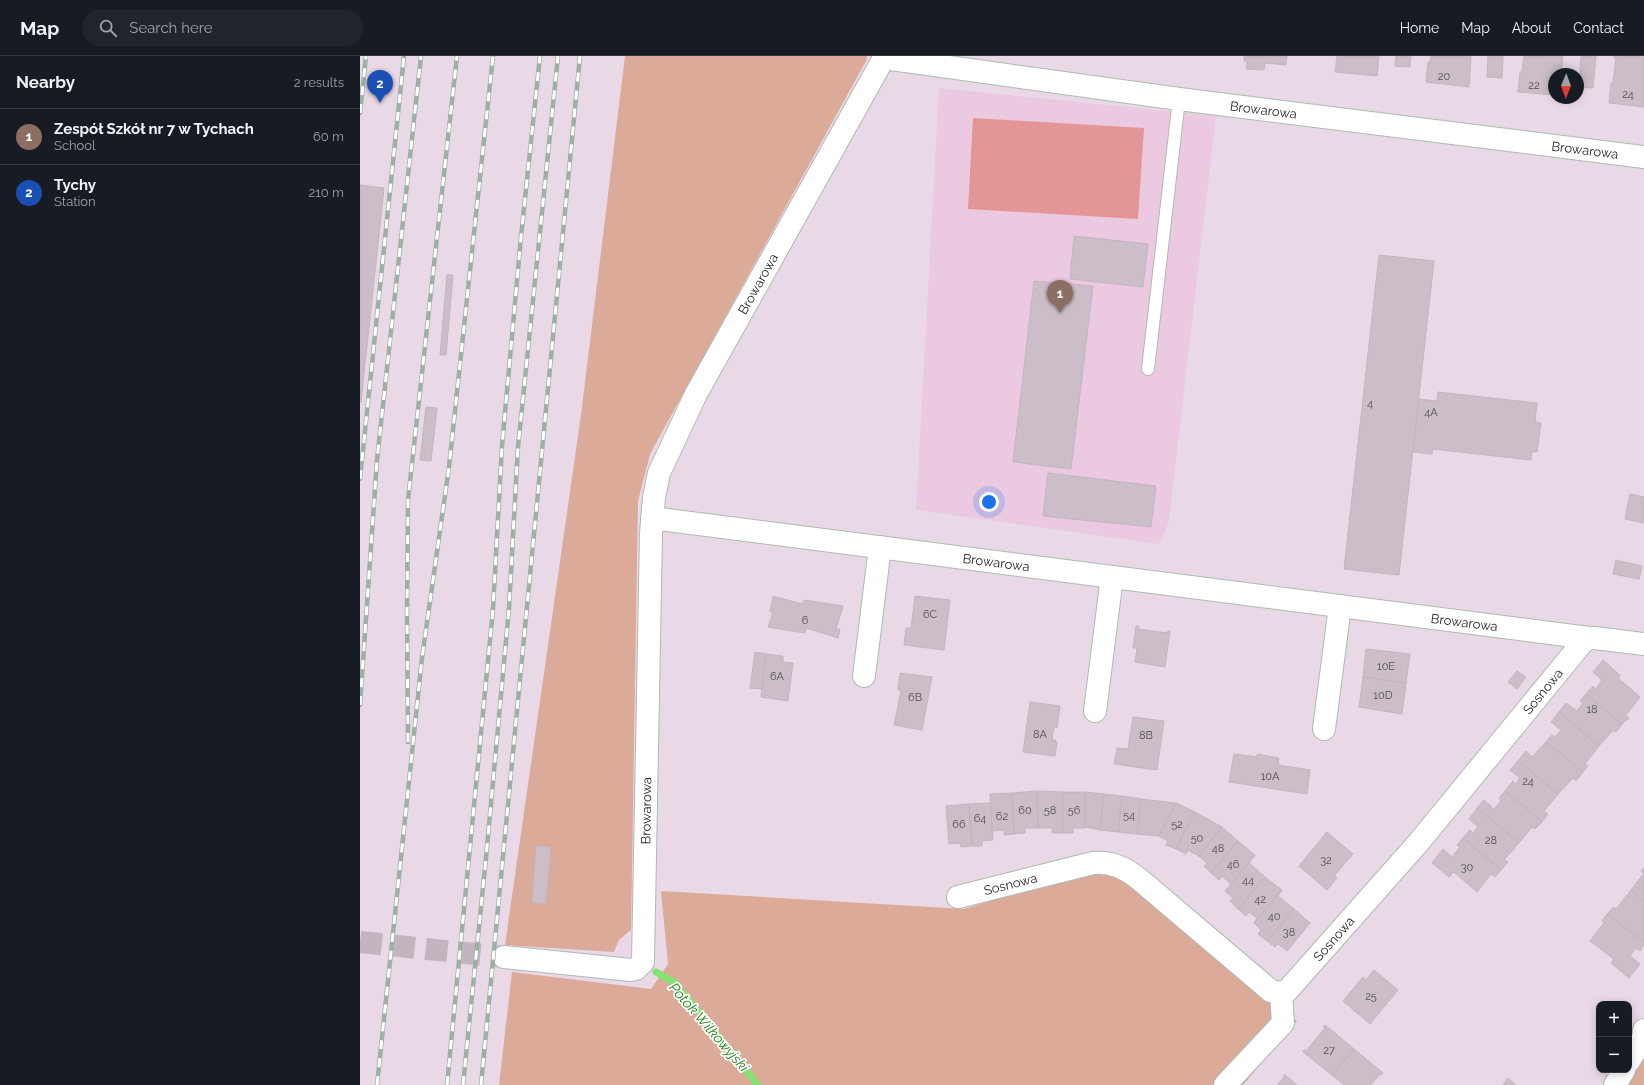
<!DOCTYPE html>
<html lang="en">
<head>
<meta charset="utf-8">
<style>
	:root { --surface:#171b24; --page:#20242c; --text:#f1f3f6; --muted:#9ea1a6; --line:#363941; --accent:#44ec87 }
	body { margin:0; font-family:Raleway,sans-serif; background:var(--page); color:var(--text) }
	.controls { position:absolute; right:12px; bottom:12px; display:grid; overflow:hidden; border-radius:8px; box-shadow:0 2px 10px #0003 }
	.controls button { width:36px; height:36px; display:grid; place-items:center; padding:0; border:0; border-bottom:1px solid var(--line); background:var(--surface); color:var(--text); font:20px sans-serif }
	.compass { position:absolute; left:1188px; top:12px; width:36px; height:36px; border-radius:50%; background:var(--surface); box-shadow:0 2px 10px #0003; rotate:181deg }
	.you { position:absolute; left:629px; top:446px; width:14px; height:14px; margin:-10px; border:3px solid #fff; border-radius:50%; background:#1a73e8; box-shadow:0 0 0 6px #1a73e833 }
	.badge { display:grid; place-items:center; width:26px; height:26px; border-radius:50%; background:var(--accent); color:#fff; font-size:13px; font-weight:700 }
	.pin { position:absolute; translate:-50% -33px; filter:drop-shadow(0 1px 2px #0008) }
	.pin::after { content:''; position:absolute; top:21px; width:14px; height:12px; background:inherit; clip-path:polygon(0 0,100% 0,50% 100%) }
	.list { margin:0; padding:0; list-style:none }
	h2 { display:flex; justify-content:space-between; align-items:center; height:52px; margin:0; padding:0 16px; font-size:17px }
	h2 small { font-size:13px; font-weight:400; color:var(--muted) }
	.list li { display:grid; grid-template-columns:26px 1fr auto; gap:12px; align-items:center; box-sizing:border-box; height:56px; padding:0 16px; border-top:1px solid var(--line) }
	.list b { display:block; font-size:15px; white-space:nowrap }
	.list p { margin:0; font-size:13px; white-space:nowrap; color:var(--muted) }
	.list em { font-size:13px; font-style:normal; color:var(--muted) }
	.icon { flex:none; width:22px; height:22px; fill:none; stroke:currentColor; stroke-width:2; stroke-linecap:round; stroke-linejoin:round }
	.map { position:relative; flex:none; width:1284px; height:1029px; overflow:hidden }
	header { display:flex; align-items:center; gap:24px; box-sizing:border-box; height:56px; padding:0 20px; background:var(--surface); border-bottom:1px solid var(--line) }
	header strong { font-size:19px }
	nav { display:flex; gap:22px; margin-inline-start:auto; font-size:14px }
	.search { width:280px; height:36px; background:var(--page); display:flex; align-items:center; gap:10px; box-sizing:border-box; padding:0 14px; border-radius:16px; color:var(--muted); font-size:15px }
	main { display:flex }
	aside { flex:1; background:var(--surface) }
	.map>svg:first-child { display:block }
	.education { fill:#eac9e1 }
	.green { fill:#dcaa99 }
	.pitch { fill:#e39695 }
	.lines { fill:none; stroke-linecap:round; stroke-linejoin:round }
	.stream { stroke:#83e473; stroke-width:7 }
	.building { fill:#cbbec8; stroke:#c4b4c0 }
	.minor-tunnel { stroke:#c2b5c0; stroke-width:22; stroke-dasharray:22 11; stroke-linecap:butt }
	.service-casing { stroke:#adbab2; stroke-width:14 }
	.minor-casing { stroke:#adbab2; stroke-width:24 }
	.service { stroke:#fff; stroke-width:12 }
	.minor { stroke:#fff; stroke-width:22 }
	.rail-casing { stroke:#9db0a5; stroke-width:4.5 }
	.rail { stroke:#fff; stroke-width:3; stroke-dasharray:9; stroke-linecap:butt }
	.labels { text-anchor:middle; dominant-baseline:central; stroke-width:3.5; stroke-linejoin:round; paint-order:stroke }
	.number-label { font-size:11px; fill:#504d4f }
	.street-label { font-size:13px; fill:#272727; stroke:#fff }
	.water-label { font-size:14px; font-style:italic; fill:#1d8617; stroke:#fff }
</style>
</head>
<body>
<header>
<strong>Map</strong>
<div class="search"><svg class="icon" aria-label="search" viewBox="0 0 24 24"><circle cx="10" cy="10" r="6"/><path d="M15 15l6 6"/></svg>Search here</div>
<nav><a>Home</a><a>Map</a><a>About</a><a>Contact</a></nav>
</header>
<main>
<aside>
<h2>Nearby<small>2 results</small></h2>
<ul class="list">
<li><span class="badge" style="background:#8d6e63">1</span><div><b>Zespół Szkół nr 7 w Tychach</b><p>School</p></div><em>60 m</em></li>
<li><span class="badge" style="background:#1a4fb4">2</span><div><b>Tychy</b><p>Station</p></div><em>210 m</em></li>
</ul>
</aside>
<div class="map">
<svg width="1284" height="1029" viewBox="0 0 1284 1029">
	<rect width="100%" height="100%" fill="#e9d9e6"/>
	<path class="education" d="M 579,32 L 856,60 L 809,465 L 801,485 L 798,488 L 556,454 Z"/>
	<path class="green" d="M 265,0 L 507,0 L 506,5 L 290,398 L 278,445 L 271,874 L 259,884 L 254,896 L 145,889 L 221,359 Z
		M 730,817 L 751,819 L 776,831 L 937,965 L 883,1029 L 139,1029 L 152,916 L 291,933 L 308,908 L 301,835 L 604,853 L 691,826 Z
		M 1284,979 L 1284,1029 L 1258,1029 Z"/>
	<path class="pitch" d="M 613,62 L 784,72 L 778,163 L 608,153 Z"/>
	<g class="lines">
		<path class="stream" d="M 296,916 L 315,927 L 398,1029"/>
	</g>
	<path class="building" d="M 884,0 L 927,0 L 926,9 L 905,7 L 904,14 L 886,13 L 887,5 L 884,5 Z
		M 977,0 L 1019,0 L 1017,20 L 975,16 Z
		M 1036,0 L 1051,0 L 1050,11 L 1035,10 Z
		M 1071,0 L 1111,0 L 1109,31 L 1066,26 L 1068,6 L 1070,6 Z
		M 1128,0 L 1143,0 L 1142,22 L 1127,21 Z
		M 1164,0 L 1203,0 L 1201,18 L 1194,18 L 1194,39 L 1158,36 L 1160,16 L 1162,16 Z
		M 1221,0 L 1236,0 L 1233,32 L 1219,31 Z
		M 1254,0 L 1284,0 L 1284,51 L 1249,47 L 1251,27 L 1253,27 L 1256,2 L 1254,2 Z
		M 0,129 L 24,132 L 1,346 L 0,346 Z
		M 714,180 L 788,188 L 783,231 L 710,223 Z
		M 1019,199 L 1074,205 L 1039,519 L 984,513 Z
		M 87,219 L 93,219 L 86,299 L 80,299 Z
		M 674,225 L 733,230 L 711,413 L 653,406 Z
		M 1078,336 L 1177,347 L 1175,366 L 1181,367 L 1177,396 L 1172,396 L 1171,404 L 1073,393 L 1072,398 L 1053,396 L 1059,343 L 1077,345 Z
		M 66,351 L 77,352 L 71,405 L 60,404 Z
		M 688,417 L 796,430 L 791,471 L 683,460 Z
		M 1270,438 L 1284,441 L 1284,467 L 1265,463 Z
		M 1256,504 L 1282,510 L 1279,523 L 1253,518 Z
		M 413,540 L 442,548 L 444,544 L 483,550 L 476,573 L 480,573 L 478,582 L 446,572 L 445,577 L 408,571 L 413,556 L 410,556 Z
		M 555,540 L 590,544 L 584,594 L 544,589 L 546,572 L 551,572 Z
		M 776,570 L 779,570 L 778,573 L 807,577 L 808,575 L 810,575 L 805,611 L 775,606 L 777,592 L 773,592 Z
		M 1006,593 L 1050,598 L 1046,627 L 1003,621 Z
		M 395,596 L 406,598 L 402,633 L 390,632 Z
		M 406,598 L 423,600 L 423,606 L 433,607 L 428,645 L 401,641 Z
		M 1243,604 L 1260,619 L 1258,622 L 1280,641 L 1266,659 L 1269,662 L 1262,668 L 1226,638 L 1233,630 L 1236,633 L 1242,624 L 1233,616 Z
		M 1157,615 L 1166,621 L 1157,633 L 1148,626 Z
		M 540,617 L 572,621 L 562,674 L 534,669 L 541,635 L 538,634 Z
		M 1003,621 L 1046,627 L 1042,658 L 999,651 Z
		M 1226,638 L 1262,668 L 1256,676 L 1253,674 L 1239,690 L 1199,656 L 1206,647 L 1217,655 L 1223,647 L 1220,645 Z
		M 670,646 L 700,650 L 697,672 L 694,671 L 692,684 L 696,684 L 695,686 L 697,686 L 695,700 L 663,696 Z
		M 1199,656 L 1239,690 L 1225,708 L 1228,710 L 1223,716 L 1186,686 L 1192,679 L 1195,681 L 1201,674 L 1191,666 Z
		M 773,661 L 804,665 L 797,714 L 754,708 L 757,692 L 768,693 Z
		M 1186,686 L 1223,716 L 1216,725 L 1213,722 L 1198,738 L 1158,705 L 1166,695 L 1172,701 Z
		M 874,698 L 897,701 L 897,698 L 919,702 L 918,709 L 950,714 L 947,738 L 869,726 Z
		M 1158,705 L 1198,738 L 1184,755 L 1188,758 L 1182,766 L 1145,735 L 1153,725 L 1156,728 L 1160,722 L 1150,714 Z
		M 677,735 L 678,772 L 665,772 L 665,777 L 654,778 L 652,737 Z
		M 677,735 L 703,736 L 703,777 L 692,777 L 692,772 L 678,772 Z
		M 1145,735 L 1182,766 L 1175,773 L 1172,771 L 1159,787 L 1117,752 L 1124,744 L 1134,753 L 1141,745 L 1139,742 Z
		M 703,736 L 725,736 L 725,772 L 713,772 L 713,777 L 703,777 Z
		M 725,736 L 744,738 L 740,774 L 725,771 Z
		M 652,737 L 654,778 L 644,779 L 644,774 L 632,775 L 630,738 Z
		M 744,738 L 762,740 L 758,776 L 740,774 Z
		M 762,740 L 781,743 L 777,778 L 758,776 Z
		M 781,743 L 816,747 L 799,780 L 777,778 Z
		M 630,747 L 633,784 L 622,785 L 622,790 L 612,790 L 609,748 Z
		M 816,747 L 835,756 L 816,793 L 806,789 L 808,785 L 799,780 Z
		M 609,748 L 612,790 L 601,791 L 600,787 L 589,788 L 586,750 Z
		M 1117,752 L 1159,787 L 1144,804 L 1148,806 L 1141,814 L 1103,782 L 1110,774 L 1113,777 L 1118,771 L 1109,763 Z
		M 835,756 L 862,771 L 839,800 L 828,794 L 826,798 L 816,793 Z
		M 862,771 L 878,785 L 851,817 L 844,810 L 847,807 L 839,800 Z
		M 967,776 L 993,798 L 974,820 L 977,822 L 967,834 L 939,810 Z
		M 1103,782 L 1141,814 L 1135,821 L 1131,818 L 1117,836 L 1094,816 L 1089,821 L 1072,807 L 1083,793 L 1092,801 L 1100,791 L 1097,789 Z
		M 878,785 L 895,799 L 871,828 L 862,820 L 859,824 L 851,817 Z
		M 176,789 L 191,791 L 186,848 L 172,847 Z
		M 895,799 L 889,807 L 905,821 L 878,853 L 870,845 L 873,842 L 865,835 Z
		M 1284,812 L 1284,845 L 1271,834 L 1284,817 L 1281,815 Z
		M 905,821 L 922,834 L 894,867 L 897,862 L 889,856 L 886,860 L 878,853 Z
		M 922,834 L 918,840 L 934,853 L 907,885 L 898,878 L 901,874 L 894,867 Z
		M 1271,834 L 1284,845 L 1284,886 L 1247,858 L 1254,851 L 1256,853 Z
		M 934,853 L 950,867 L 927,895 L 918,888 L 915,891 L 907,885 Z
		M 1247,858 L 1284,886 L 1284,889 L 1280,895 L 1276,892 L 1270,900 L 1280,908 L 1269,922 L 1251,907 L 1254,903 L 1230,885 L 1244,867 L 1242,865 Z
		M 1014,914 L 1038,934 L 1010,968 L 983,945 L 1003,921 L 1006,924 Z
		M 965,969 L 994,993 L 972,1019 L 943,996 L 944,994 L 946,995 L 965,972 L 963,971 Z
		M 994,993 L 1023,1017 L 1021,1019 L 1020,1018 L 1011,1029 L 984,1029 L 972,1019 Z
		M 924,1018 L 937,1029 L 917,1029 L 924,1021 Z
		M 1148,1022 L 1156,1029 L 1143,1029 Z"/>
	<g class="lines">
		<path class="minor-tunnel" d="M 0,886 L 144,901"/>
		<defs>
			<path id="service" d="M 788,313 L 819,43"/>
			<g id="minor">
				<path id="s1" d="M 524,2 L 819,43 L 1284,101"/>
				<path id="s2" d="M 292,462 L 1229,582"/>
				<path d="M 504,620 L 520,491"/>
				<path d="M 735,655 L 752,521"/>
				<path d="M 964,673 L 980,550"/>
				<path id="s3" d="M 598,841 L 733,807 C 751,805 765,812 779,823 L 911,935 L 919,937 L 927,935 L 1059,786 L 1222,587 L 1229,582 L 1235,582 L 1284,588"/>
				<path id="s4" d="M 144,901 L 271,914 L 276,913 L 283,906 L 291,478 L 294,441 L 299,417 L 336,338 L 525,0"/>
				<path d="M 1269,1005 L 1283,982 L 1284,974"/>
				<path d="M 865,1029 L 923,967 L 921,937"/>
				<path d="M 1255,1029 L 1264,1014"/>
			</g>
		</defs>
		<use href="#service" class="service-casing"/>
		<use href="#minor" class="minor-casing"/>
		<use href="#service" class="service"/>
		<use href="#minor" class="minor"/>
		<defs>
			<path id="rail" d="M 0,57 L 6,0
				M 0,423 L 44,0
				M 0,649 L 17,404 L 61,0
				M 48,686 L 47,558 L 48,444 L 97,0
				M 17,1029 L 62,602 L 89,411 L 133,0
				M 87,1029 L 133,553 L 142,390 L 161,181 L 180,0
				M 103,1029 L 126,802 L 149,552 L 158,391 L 198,0
				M 121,1029 L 220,0"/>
		</defs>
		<use href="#rail" class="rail-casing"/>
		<use href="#rail" class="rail"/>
	</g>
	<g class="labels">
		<g class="number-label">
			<text x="1084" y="20">20</text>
			<text x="1174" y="29">22</text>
			<text x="1268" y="38">24</text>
			<text x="1010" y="347">4</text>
			<text x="1071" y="356">4A</text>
			<text x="570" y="558">6C</text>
			<text x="445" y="564">6</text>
			<text x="1026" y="610">10E</text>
			<text x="417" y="620">6A</text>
			<text x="1023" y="639">10D</text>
			<text x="555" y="641">6B</text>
			<text x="1232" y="653">18</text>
			<text x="680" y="678">8A</text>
			<text x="786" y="679">8B</text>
			<text x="910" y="720">10A</text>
			<text x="1168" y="725">24</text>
			<text x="665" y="754">60</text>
			<text x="690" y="754">58</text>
			<text x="714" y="754">56</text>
			<text x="769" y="759">54</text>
			<text x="642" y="760">62</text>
			<text x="620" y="762">64</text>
			<text x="599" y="768">66</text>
			<text x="817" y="768">52</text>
			<text x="837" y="782">50</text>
			<text x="1131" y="784">28</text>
			<text x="858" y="792">48</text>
			<text x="966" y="804">32</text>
			<text x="873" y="808">46</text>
			<text x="1107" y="811">30</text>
			<text x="888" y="824">44</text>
			<text x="900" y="843">42</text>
			<text x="914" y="860">40</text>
			<text x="929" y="876">38</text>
			<text x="1011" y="940">25</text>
			<text x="969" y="994">27</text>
		</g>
		<g class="street-label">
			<text stroke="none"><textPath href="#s1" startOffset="383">Browarowa</textPath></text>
			<text stroke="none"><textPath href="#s1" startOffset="707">Browarowa</textPath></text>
			<text stroke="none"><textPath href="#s4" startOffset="846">Browarowa</textPath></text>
			<text stroke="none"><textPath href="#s2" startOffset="347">Browarowa</textPath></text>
			<text stroke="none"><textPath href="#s2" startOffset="819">Browarowa</textPath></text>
			<text stroke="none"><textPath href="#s3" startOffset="773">Sosnowa</textPath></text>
			<text stroke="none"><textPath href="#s4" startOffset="294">Browarowa</textPath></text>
			<text stroke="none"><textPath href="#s3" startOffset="54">Sosnowa</textPath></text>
			<text stroke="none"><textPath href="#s3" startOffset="449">Sosnowa</textPath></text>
		</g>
		<g class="water-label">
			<text transform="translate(349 971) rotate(49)">Potok Wilkowyjski</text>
		</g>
	</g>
</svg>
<div class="controls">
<button>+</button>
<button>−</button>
</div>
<svg class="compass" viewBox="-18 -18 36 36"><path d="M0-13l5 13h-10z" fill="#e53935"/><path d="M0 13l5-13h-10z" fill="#9ea1a6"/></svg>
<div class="you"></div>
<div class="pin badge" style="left:700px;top:257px;background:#8d6e63">1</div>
<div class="pin badge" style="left:20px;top:47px;background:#1a4fb4">2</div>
</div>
</main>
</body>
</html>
